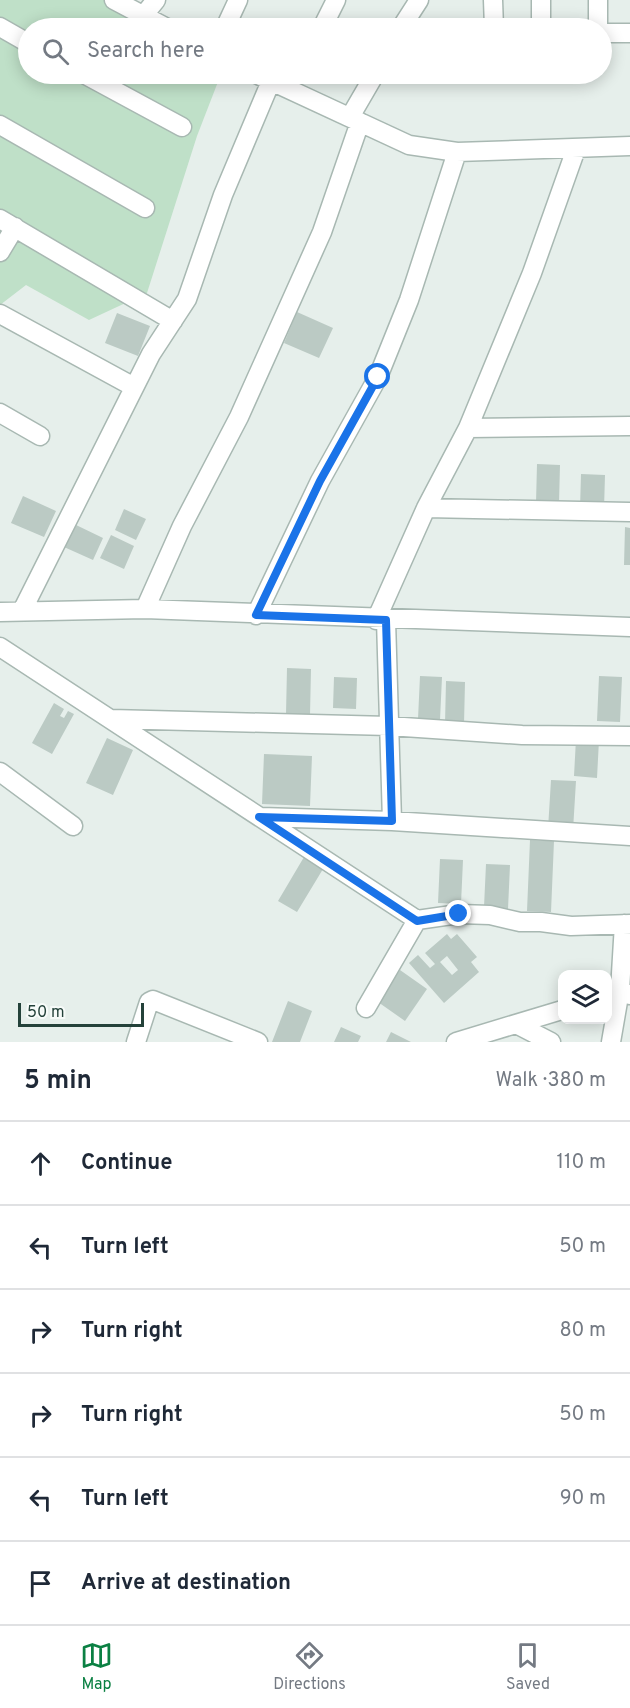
<!DOCTYPE html>
<html lang="en">
<head>
<meta charset="utf-8">
<style>
	:root { --surface:#fff; --page:#f6f6f7; --text:#1f2937; --muted:#747a83; --line:#e0e1e3; --accent:#0b8043 }
	body { margin:0; font-family:Overpass,sans-serif; background:var(--page); color:var(--text) }
	.controls { position:absolute; right:18px; bottom:18px; display:grid; overflow:hidden; border-radius:12px; box-shadow:0 3px 15px #0003 }
	.controls button { width:54px; height:54px; display:grid; place-items:center; padding:0; border:0; border-bottom:2px solid var(--line); background:var(--surface); color:var(--text); font:30px sans-serif }
	.scale { position:absolute; left:18px; bottom:15px; width:126px; box-sizing:border-box; padding-left:6px; border:3px solid #24423a; border-top:0; font-size:16px; line-height:21px; white-space:nowrap; color:#24423a; -webkit-text-stroke:4px #f7fbf9; paint-order:stroke }
	.stop { position:absolute; width:18px; height:18px; margin:-14px; border:4px solid #1a73e8; border-radius:50%; background:#fff }
	.stop.end { background:#1a73e8; border-color:#fff; box-shadow:0 2px 6px #0008 }
	.list { margin:0; padding:0; list-style:none }
	h2 { display:flex; justify-content:space-between; align-items:center; height:78px; margin:0; padding:0 24px; font-size:26px }
	h2 small { font-size:20px; font-weight:400; color:var(--muted) }
	.list li { display:grid; grid-template-columns:39px 1fr auto; gap:18px; align-items:center; box-sizing:border-box; height:84px; padding:0 24px; border-top:2px solid var(--line) }
	.list b { display:block; font-size:22px; white-space:nowrap }
	.list em { font-size:20px; font-style:normal; color:var(--muted) }
	.icon { flex:none; width:33px; height:33px; fill:none; stroke:currentColor; stroke-width:2; stroke-linecap:round; stroke-linejoin:round }
	.map { position:relative; flex:none; width:630px; height:1042px; overflow:hidden }
	.search { position:absolute; background:var(--surface); box-shadow:0 3px 15px #0003; left:18px; right:18px; top:18px; height:66px; display:flex; align-items:center; gap:15px; box-sizing:border-box; padding:0 21px; border-radius:33px; color:var(--muted); font-size:22px }
	.sheet { height:582px; background:var(--surface) }
	nav { display:flex; justify-content:space-around; align-items:center; box-sizing:border-box; height:84px; border-top:2px solid var(--line); background:var(--surface); font-size:16px; color:var(--muted) }
	nav a { display:grid; justify-items:center; gap:3px }
	nav .on { color:var(--accent) }
	.map>svg:first-child { display:block }
	.green { fill:#bfe0c8 }
	.building { fill:#bbcac4; fill-rule:evenodd }
	.lines { fill:none; stroke-linecap:round; stroke-linejoin:round }
	.minor-casing { stroke:#a8b8b2; stroke-width:21 }
	.minor { stroke:#fff; stroke-width:18 }
	.route { stroke:#1a73e8; stroke-width:8 }
</style>
</head>
<body>
<div class="map">
<svg width="630" height="1042" viewBox="0 0 630 1042">
	<rect width="100%" height="100%" fill="#e6efeb"/>
	<path class="green" d="M 0,0 L 107,0 L 164,28 L 28,28 L 28,74 L 221,74 L 197,136 L 147,293 L 89,320 L 26,285 L 0,305 Z"/>
	<path class="building" d="M 297,312 L 333,328 L 319,358 L 284,343 Z
		M 117,313 L 150,326 L 138,356 L 105,343 Z
		M 537,464 L 560,465 L 559,503 L 536,503 Z
		M 581,474 L 605,475 L 604,509 L 580,509 Z
		M 23,496 L 56,511 L 44,537 L 11,523 Z
		M 124,509 L 146,519 L 136,540 L 115,530 Z
		M 74,524 L 103,538 L 93,560 L 64,547 Z
		M 625,527 L 630,528 L 630,565 L 624,565 Z
		M 111,535 L 134,546 L 124,569 L 100,558 Z
		M 287,668 L 311,669 L 310,715 L 286,714 Z
		M 420,676 L 442,677 L 440,720 L 418,719 Z
		M 599,676 L 622,677 L 620,722 L 597,721 Z
		M 334,677 L 357,678 L 356,709 L 333,708 Z
		M 446,681 L 465,682 L 464,724 L 445,724 Z
		M 54,703 L 64,709 L 60,716 L 64,718 L 68,711 L 74,714 L 52,754 L 32,743 Z
		M 107,738 L 133,750 L 113,795 L 86,783 Z
		M 576,739 L 599,740 L 597,778 L 574,776 Z
		M 264,754 L 312,756 L 310,806 L 262,804 Z
		M 551,780 L 576,781 L 573,830 L 548,829 Z
		M 530,840 L 554,841 L 551,912 L 527,911 Z
		M 304,857 L 323,869 L 297,912 L 278,901 Z
		M 440,859 L 463,860 L 461,904 L 438,903 Z
		M 486,864 L 510,865 L 508,909 L 484,907 Z
		M 447,934 L 451,939 L 457,934 L 477,957 L 471,962 L 479,972 L 444,1003 L 409,963 L 418,955 L 430,968 L 435,964 L 425,953 ZM 447,956 L 458,970 L 452,975 L 440,962 Z
		M 400,970 L 427,989 L 405,1021 L 378,1002 Z
		M 288,1001 L 312,1011 L 300,1042 L 272,1042 Z
		M 341,1027 L 361,1036 L 358,1042 L 334,1042 Z
		M 391,1032 L 411,1042 L 386,1042 Z"/>
	<g class="lines">
		<defs>
			<path id="minor" d="M 114,0 L 167,28
				M 493,0 L 494,28
				M 541,0 L 541,28
				M 143,16 L 156,0
				M 0,27 L 28,43
				M 225,28 L 238,0
				M 322,28 L 336,0
				M 401,28 L 419,0
				M 598,28 L 598,0
				M 602,33 L 630,33
				M 84,74 L 182,127
				M 256,74 L 409,145 L 457,152 L 630,146
				M 350,117 L 375,74
				M 0,125 L 145,208
				M 0,219 L 173,321
				M 0,252 L 15,227
				M 0,314 L 134,387
				M 0,413 L 40,436
				M 468,428 L 630,426
				M 426,508 L 630,512
				M 145,609 L 182,526 L 239,417 L 322,232 L 360,122
				M 22,611 L 151,354 L 187,299 L 223,195 L 271,81
				M 0,612 L 145,609 L 630,627
				M 256,615 L 320,481 L 378,377 L 409,300 L 457,152
				M 376,620 L 426,508 L 468,428 L 532,273 L 576,149
				M 386,620 L 392,821
				M 0,647 L 417,920 L 459,914 L 490,915 L 520,922 L 541,922 L 571,926 L 630,924
				M 111,719 L 389,726 L 522,735 L 630,736
				M 0,772 L 73,826
				M 261,817 L 392,821 L 630,836
				M 624,924 L 620,990 L 630,995
				M 608,995 L 620,990 L 611,1042
				M 366,1008 L 417,920
				M 516,1024 L 551,1042
				M 136,1042 L 149,1002 L 153,1000 L 258,1042
				M 456,1042 L 562,1010"/>
		</defs>
		<use href="#minor" class="minor-casing"/>
		<use href="#minor" class="minor"/>
	</g>
	<g class="lines">
		<path class="route" d="M 378,377 L 320,481 L 256,615 L 386,620 L 392,821 L 259,817 L 417,921 L 459,914"/>
	</g>
</svg>
<div class="controls">
<button><svg class="icon" aria-label="layers" viewBox="0 0 24 24"><path d="M12 4l9 5-9 5-9-5zM3 14l9 5 9-5"/></svg></button>
</div>
<div class="scale">50 m</div>
<div class="stop" style="left:378px;top:377px"></div>
<div class="stop end" style="left:459px;top:914px"></div>
<div class="search"><svg class="icon" aria-label="search" viewBox="0 0 24 24"><circle cx="10" cy="10" r="6"/><path d="M15 15l6 6"/></svg>Search here</div>
</div>
<section class="sheet">
<h2>5 min<small>Walk · 380 m</small></h2>
<ul class="list">
<li><svg class="icon" aria-label="ahead" viewBox="0 0 24 24"><path d="M12 20V5M6 11l6-6 6 6"/></svg><div><b>Continue</b></div><em>110 m</em></li>
<li><svg class="icon" aria-label="left" viewBox="0 0 24 24"><path d="M17 20v-9H6M10 6l-5 5 5 5"/></svg><div><b>Turn left</b></div><em>50 m</em></li>
<li><svg class="icon" aria-label="right" viewBox="0 0 24 24"><path d="M7 20v-9h11M14 6l5 5-5 5"/></svg><div><b>Turn right</b></div><em>80 m</em></li>
<li><svg class="icon" aria-label="right" viewBox="0 0 24 24"><path d="M7 20v-9h11M14 6l5 5-5 5"/></svg><div><b>Turn right</b></div><em>50 m</em></li>
<li><svg class="icon" aria-label="left" viewBox="0 0 24 24"><path d="M17 20v-9H6M10 6l-5 5 5 5"/></svg><div><b>Turn left</b></div><em>90 m</em></li>
<li><svg class="icon" aria-label="arrive" viewBox="0 0 24 24"><path d="M6 21V4h12l-3 4 3 4H6"/></svg><div><b>Arrive at destination</b></div></li>
</ul>
</section>
<nav>
<a class="on"><svg class="icon" aria-label="map" viewBox="0 0 24 24"><path d="M3 6l6-2 6 2 6-2v14l-6 2-6-2-6 2zM9 4v14M15 6v14"/></svg>Map</a>
<a><svg class="icon" aria-label="directions" viewBox="0 0 24 24"><path d="M12 3l9 9-9 9-9-9zM9 14v-3h6M13 9l2 2-2 2"/></svg>Directions</a>
<a><svg class="icon" aria-label="saved" viewBox="0 0 24 24"><path d="M7 4h10v16l-5-4-5 4z"/></svg>Saved</a>
</nav>
</body>
</html>
